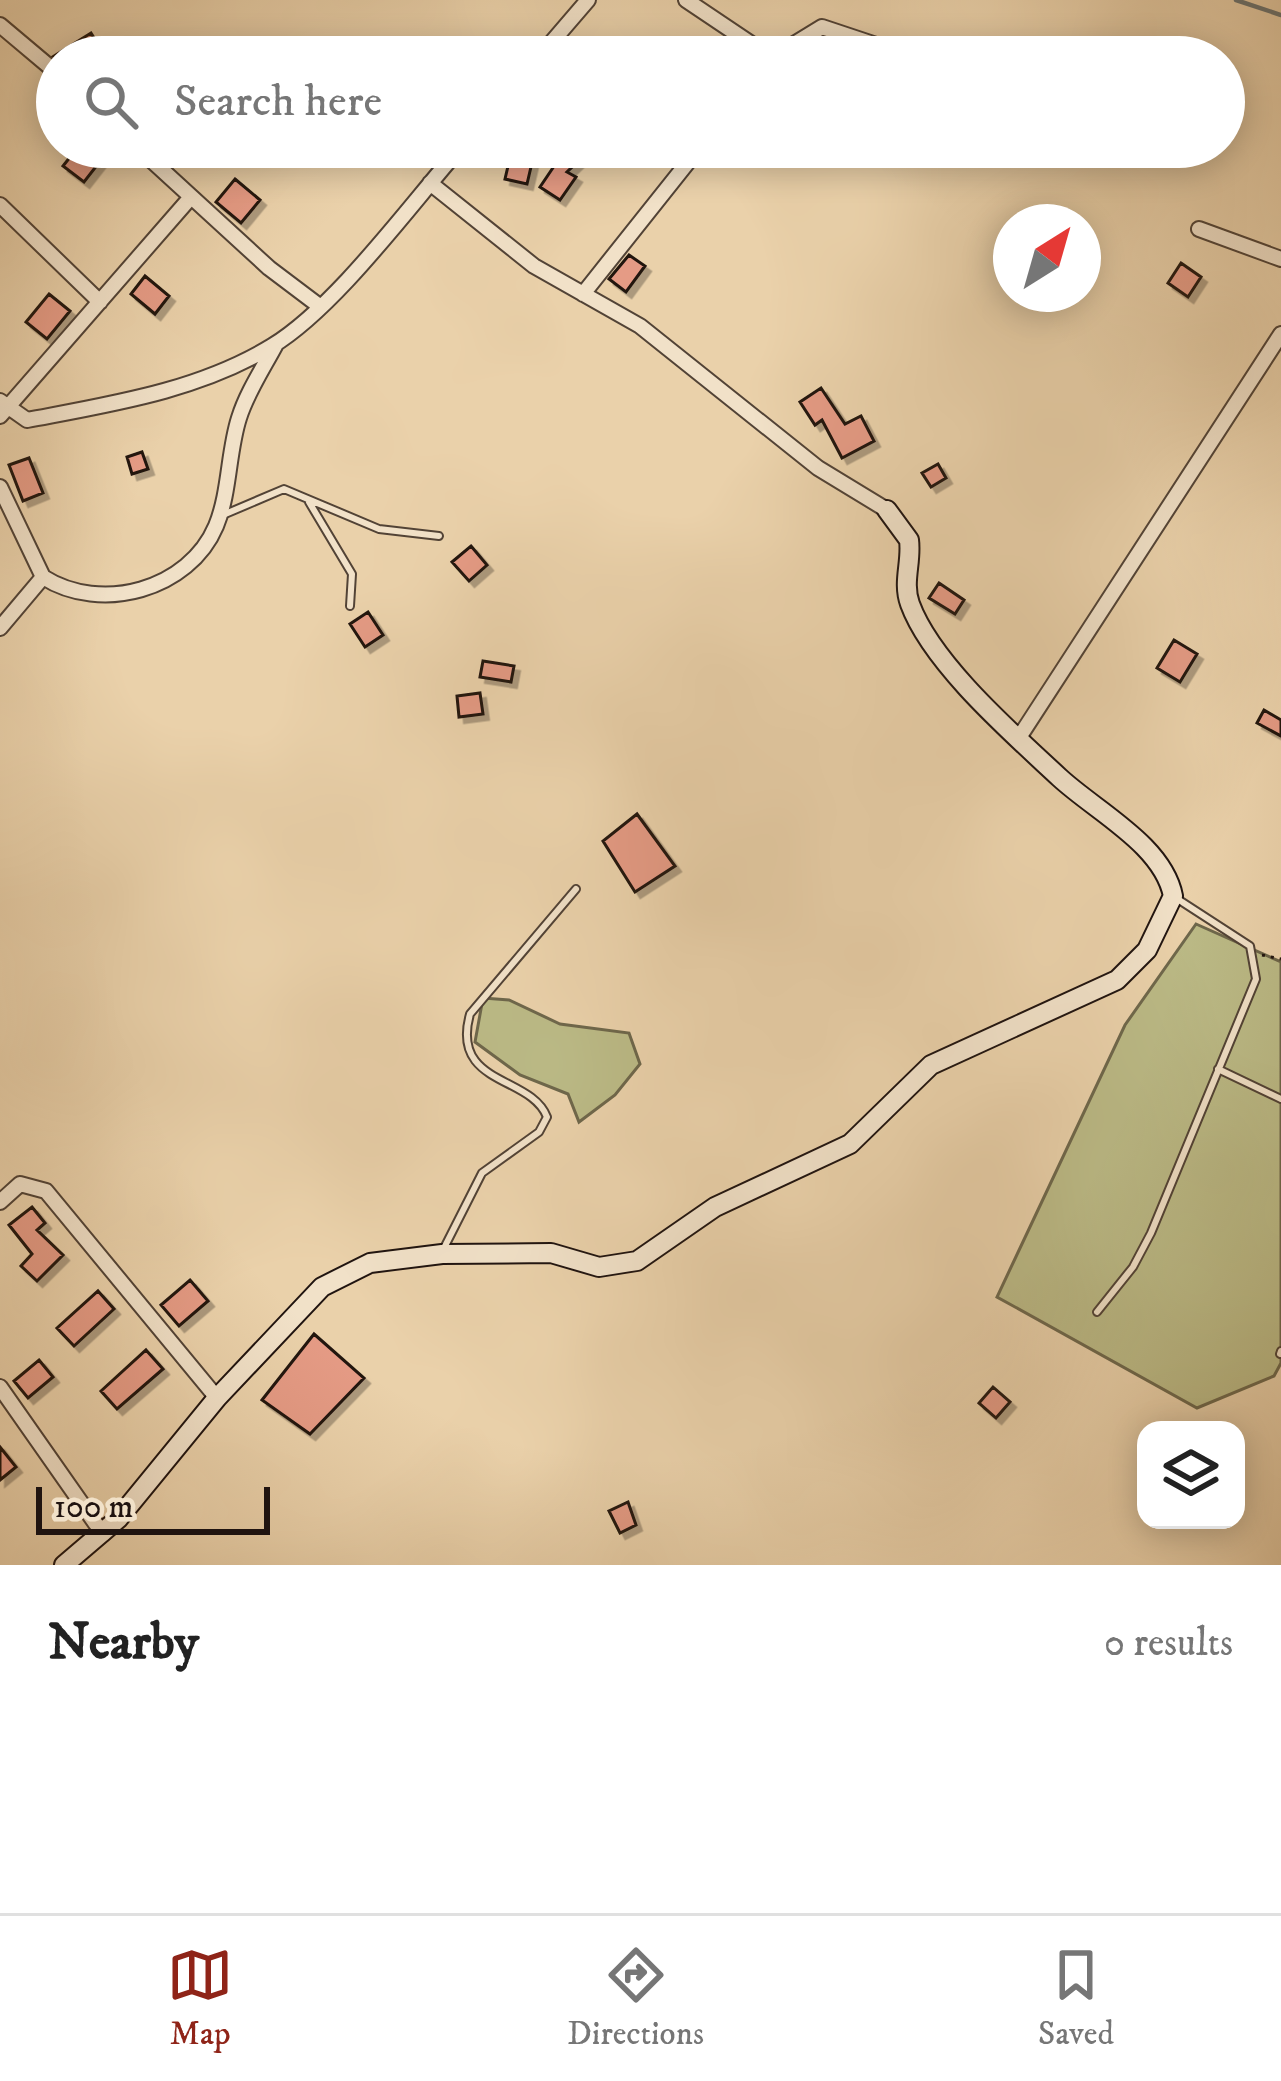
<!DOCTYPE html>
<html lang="en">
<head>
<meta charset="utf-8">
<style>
	:root { --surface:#fff; --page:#f2f2f2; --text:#222; --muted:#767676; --line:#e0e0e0; --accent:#8f2418 }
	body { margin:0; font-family:"IM FELL DW Pica",serif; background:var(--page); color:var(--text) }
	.controls { position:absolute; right:36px; bottom:36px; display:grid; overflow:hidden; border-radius:24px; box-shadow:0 6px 30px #0003 }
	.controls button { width:108px; height:108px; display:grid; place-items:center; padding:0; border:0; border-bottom:3px solid var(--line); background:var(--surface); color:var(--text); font:60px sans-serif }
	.compass { position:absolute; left:993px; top:204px; width:108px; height:108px; border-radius:50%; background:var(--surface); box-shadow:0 6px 30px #0003; rotate:37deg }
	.scale { position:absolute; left:36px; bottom:30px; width:234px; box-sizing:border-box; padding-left:12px; border:6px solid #201410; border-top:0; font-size:33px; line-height:42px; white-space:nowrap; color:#201410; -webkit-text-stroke:9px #f1e1c8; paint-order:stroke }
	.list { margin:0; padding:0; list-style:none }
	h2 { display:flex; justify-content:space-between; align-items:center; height:156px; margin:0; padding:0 48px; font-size:51px }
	h2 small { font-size:39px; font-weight:400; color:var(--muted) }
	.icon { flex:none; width:66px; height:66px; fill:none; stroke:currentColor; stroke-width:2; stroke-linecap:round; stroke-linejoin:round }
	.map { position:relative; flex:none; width:1281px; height:1565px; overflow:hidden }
	.search { position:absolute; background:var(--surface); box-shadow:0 6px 30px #0003; left:36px; right:36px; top:36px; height:132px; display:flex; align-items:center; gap:30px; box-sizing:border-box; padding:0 42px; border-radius:66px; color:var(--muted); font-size:45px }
	.sheet { height:348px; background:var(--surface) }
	nav { display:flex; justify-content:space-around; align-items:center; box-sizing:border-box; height:168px; border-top:3px solid var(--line); background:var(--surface); font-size:33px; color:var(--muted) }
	nav a { display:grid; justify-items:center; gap:6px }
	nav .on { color:var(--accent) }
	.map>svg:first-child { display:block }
	.green { fill:#bbba86; stroke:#6e674b; stroke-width:3 }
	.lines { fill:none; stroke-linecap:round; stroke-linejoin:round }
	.stream { stroke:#6b7472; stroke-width:4.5 }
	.building { fill:#e59b85; stroke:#201410; stroke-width:3; filter:url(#shadow) }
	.lane-casing { stroke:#524336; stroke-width:10 }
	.street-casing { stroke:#524336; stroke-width:18 }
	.secondary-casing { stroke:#201410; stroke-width:22 }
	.path { stroke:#201410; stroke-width:3; stroke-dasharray:3 6; stroke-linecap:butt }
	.lane { stroke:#f1e1c8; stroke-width:6 }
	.street { stroke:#f1e1c8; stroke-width:14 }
	.secondary { stroke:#f1e1c8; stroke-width:18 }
</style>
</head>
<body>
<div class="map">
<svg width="1281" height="1565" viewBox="0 0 1281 1565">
	<defs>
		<filter id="shadow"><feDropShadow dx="5.5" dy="5.5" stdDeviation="0" flood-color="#0004"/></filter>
	</defs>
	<rect width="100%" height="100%" fill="#ead1aa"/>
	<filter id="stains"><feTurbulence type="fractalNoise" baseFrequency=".00167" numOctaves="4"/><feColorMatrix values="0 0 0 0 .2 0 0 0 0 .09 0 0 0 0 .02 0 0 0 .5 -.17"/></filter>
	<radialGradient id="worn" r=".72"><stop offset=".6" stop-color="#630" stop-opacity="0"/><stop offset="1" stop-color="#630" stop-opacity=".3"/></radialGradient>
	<path class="green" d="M 1196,924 L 1281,962 L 1281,1363 L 1274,1376 L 1197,1408 L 997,1297 L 1125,1025 Z
		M 483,998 L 509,1000 L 560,1024 L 629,1033 L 640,1064 L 615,1095 L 579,1122 L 568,1094 L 520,1075 L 475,1042 Z"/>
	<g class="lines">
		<path class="stream" d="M 1236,0 L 1281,15"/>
	</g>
	<path class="building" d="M 91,33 L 103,52 L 95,57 L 54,56 Z
		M 78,147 L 94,147 L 105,155 L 84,182 L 63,166 Z
		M 567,147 L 593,147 L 567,172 L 576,177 L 560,200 L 540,187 Z
		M 512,149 L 534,154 L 527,184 L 505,179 Z
		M 235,179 L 260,200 L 241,223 L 216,202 Z
		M 629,255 L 645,266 L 626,292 L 609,279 Z
		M 1181,263 L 1201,277 L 1188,297 L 1168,283 Z
		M 145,276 L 169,296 L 155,314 L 131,294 Z
		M 49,294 L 70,311 L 47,339 L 26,322 Z
		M 821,388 L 845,424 L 861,416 L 874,441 L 842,458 L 822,420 L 815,425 L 800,402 Z
		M 142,452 L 148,469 L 132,474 L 127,457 Z
		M 29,458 L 43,493 L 23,501 L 9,465 Z
		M 938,464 L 946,478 L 931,487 L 922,473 Z
		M 471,546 L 487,565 L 469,581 L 452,562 Z
		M 939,583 L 964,600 L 955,614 L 929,598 Z
		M 368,612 L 383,635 L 365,647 L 350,624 Z
		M 1174,640 L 1197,654 L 1180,682 L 1157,668 Z
		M 483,661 L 514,666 L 511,682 L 480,677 Z
		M 480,693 L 483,714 L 459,717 L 457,696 Z
		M 1264,710 L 1281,720 L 1281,736 L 1257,723 Z
		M 637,814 L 675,866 L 635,892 L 603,841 Z
		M 32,1207 L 45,1223 L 37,1230 L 63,1255 L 37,1281 L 21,1266 L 32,1254 L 9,1225 Z
		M 190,1280 L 208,1301 L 179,1326 L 161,1305 Z
		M 98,1291 L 114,1309 L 74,1346 L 57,1328 Z
		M 314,1334 L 364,1378 L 310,1434 L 262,1400 Z
		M 146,1350 L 163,1369 L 117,1409 L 101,1391 Z
		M 39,1360 L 53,1377 L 28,1398 L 14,1381 Z
		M 993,1387 L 1010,1402 L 996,1418 L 979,1403 Z
		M 0,1447 L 16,1467 L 0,1480 Z
		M 628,1502 L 636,1525 L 620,1533 L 609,1511 Z"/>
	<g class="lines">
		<defs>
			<path id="lane" d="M 309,502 L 352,574 L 350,606
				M 223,515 L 284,489 L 379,529 L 439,536
				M 1218,1069 L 1281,1099
				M 443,1250 L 482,1173 L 539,1132 L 547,1117 C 531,1075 450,1086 470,1014 L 576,889
				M 1097,1312 L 1133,1267 L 1151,1233 L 1256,979 L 1250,946 L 1176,898
				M 1280,1354 L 1281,1351"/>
			<path id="street" d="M 686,0 L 771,57
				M 0,25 L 57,73
				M 539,57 L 588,0
				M 773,57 L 822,27 L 882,47 L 889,57
				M 137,147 L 269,268 L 318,305
				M 430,183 L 534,266 L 640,326 L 818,468 L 887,510
				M 0,205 L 100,302
				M 1199,229 L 1281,259
				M 583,294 L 700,147
				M 0,401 L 27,420 C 111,404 198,391 272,346 C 336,307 410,205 461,147
				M 0,416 L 191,197
				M 0,487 L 43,577 L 0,628
				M 43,577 C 101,614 189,590 216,526 C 230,492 228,452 239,418 C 247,392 264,367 276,344
				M 1020,736 L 1281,334
				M 0,1202 L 20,1184 L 46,1191 L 217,1398
				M 0,1387 L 103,1534"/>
			<path id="secondary" d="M 64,1565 L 118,1519 L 217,1398 L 322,1287 L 370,1263 L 442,1254 L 551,1253 L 599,1267 L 637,1261 L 715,1207 L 850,1144 L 931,1065 L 1117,980 L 1147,950 L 1173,896 C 1163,845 1097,812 1060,778 C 1013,734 932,664 910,604 C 902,582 912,562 909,540 L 887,510"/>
		</defs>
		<use href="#lane" class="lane-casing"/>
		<use href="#street" class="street-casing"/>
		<use href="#secondary" class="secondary-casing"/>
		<path class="path" d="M 1262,955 L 1281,959"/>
		<use href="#lane" class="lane"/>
		<use href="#street" class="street"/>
		<use href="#secondary" class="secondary"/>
	</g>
	<rect width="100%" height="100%" filter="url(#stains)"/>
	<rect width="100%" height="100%" fill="url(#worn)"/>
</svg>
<div class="controls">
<button><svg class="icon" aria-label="layers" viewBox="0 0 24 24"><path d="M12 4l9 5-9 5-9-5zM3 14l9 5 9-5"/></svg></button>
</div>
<svg class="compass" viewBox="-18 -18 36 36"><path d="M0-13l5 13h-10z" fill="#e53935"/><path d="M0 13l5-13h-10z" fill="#767676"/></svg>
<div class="scale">100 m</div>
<div class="search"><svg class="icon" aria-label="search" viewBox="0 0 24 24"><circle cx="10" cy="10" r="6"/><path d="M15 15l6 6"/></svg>Search here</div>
</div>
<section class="sheet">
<h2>Nearby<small>0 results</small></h2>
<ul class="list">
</ul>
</section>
<nav>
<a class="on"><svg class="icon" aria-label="map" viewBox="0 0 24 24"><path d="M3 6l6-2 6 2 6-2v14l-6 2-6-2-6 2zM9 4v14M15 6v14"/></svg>Map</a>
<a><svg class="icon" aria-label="directions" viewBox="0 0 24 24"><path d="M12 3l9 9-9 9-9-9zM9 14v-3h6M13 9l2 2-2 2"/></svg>Directions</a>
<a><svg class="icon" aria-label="saved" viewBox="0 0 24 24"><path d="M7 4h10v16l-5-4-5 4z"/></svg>Saved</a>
</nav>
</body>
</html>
